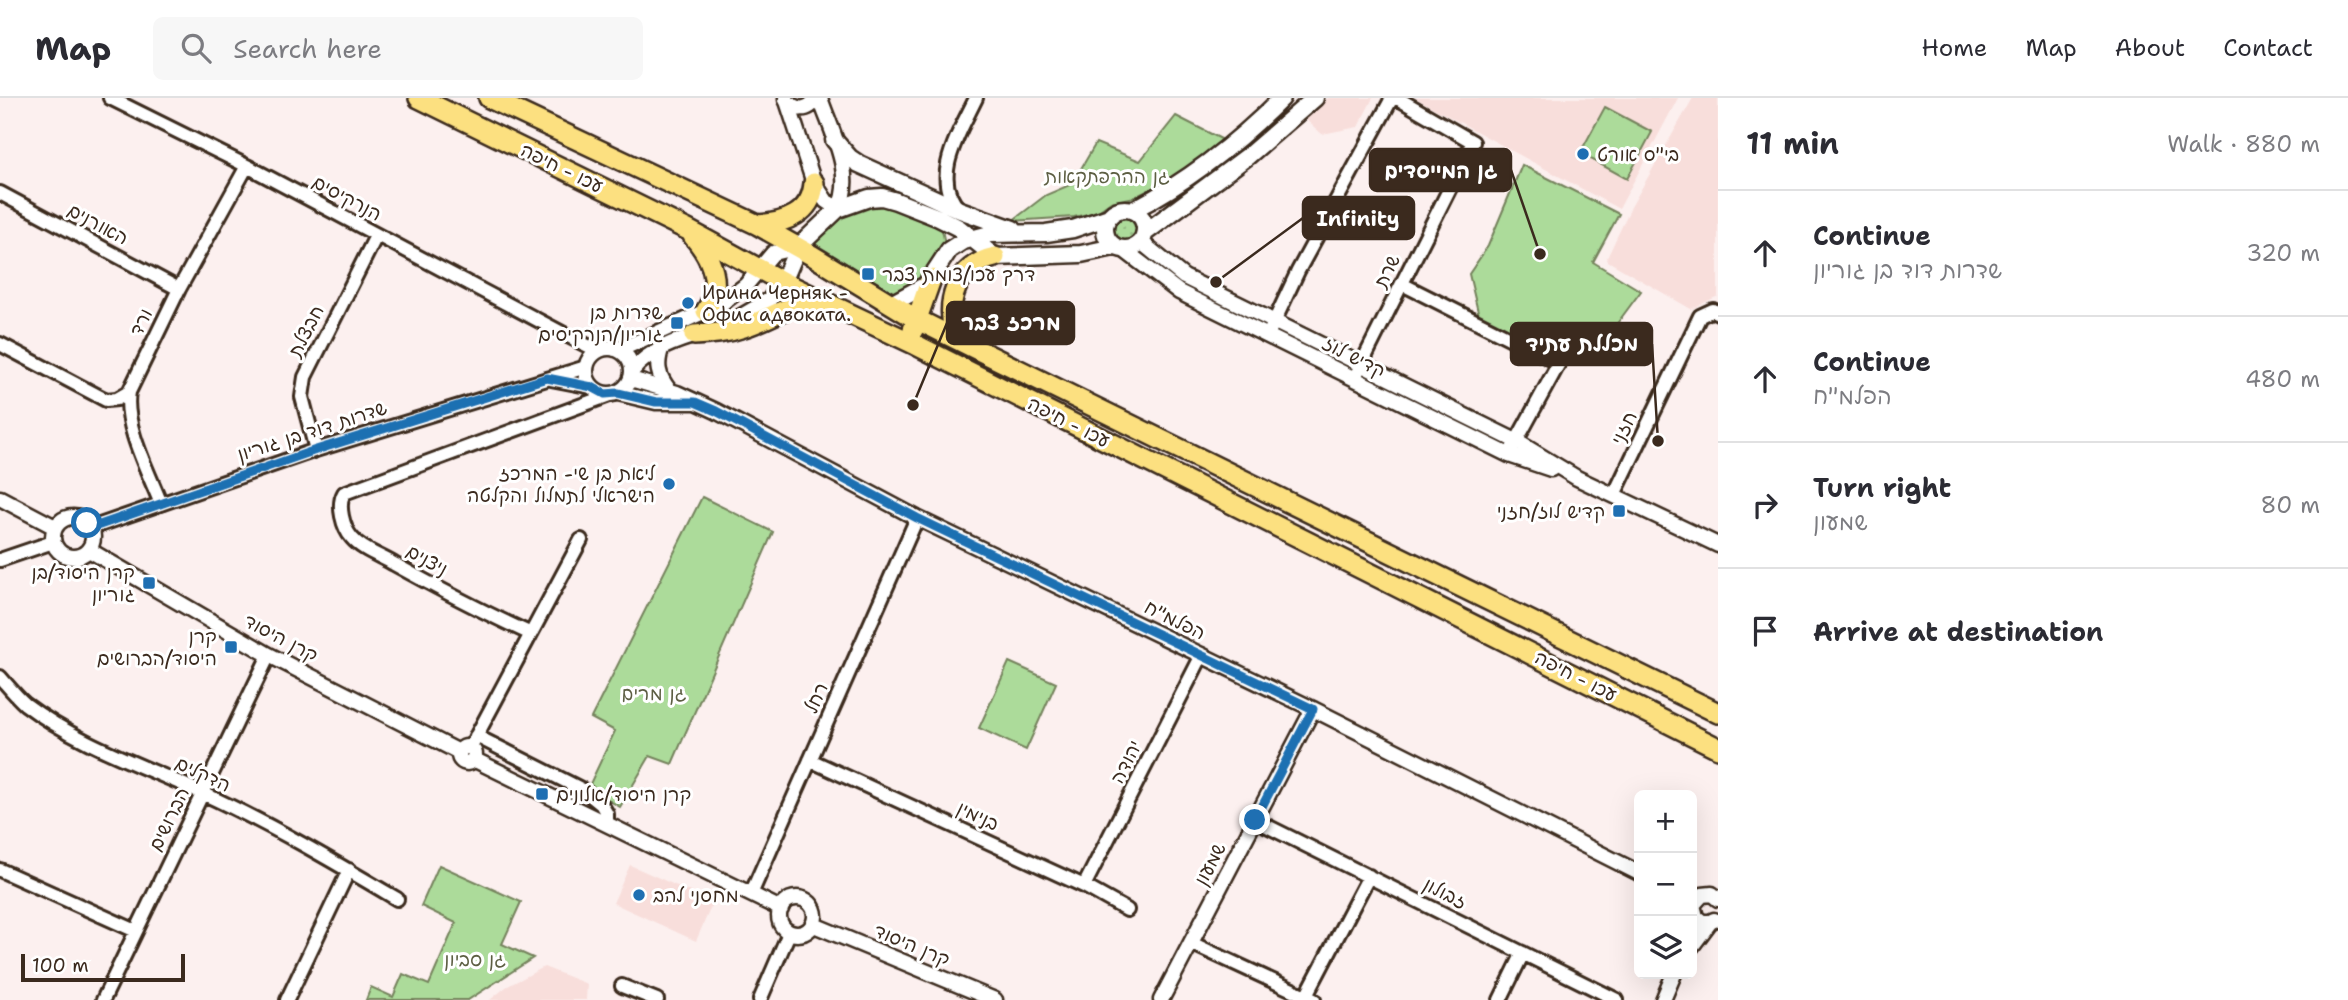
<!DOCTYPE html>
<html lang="en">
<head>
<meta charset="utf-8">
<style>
	:root { --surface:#fff; --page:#f7f7f7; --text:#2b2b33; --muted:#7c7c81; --line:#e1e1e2 }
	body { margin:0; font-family:"Shantell Sans","Playpen Sans Hebrew",sans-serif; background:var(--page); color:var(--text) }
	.controls { position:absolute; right:21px; bottom:21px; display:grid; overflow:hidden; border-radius:10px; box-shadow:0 7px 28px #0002 }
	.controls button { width:63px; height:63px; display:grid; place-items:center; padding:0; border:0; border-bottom:2px solid var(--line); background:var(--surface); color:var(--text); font:35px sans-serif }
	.scale { position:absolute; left:21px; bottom:18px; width:164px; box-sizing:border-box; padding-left:7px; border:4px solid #3b2a1e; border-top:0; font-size:19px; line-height:24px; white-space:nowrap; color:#3b2a1e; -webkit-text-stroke:5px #fff; paint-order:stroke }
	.stop { position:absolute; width:21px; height:21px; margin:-16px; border:5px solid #1f6fb2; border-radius:50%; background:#fff }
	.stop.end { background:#1f6fb2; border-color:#fff; box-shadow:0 2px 7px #0008 }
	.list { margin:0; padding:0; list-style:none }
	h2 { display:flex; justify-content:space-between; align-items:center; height:91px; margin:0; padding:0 28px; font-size:30px }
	h2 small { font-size:23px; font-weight:400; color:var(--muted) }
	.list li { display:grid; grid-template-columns:46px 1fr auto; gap:21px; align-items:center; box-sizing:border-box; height:126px; padding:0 28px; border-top:2px solid var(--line) }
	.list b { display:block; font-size:26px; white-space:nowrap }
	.list p { margin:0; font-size:23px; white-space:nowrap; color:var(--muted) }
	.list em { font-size:23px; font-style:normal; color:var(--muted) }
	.icon { flex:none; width:38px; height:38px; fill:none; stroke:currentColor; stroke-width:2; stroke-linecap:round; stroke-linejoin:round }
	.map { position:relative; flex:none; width:1718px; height:902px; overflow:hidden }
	header { display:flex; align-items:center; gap:42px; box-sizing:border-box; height:98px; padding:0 35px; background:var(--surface); border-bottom:2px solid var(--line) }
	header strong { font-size:33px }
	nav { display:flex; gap:38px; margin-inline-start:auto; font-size:24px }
	.search { width:490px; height:63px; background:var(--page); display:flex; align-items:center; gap:18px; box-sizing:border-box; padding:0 24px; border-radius:10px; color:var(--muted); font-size:26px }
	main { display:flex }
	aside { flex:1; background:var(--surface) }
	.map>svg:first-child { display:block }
	.built { fill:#f8dedb }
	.grass { fill:url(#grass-dots); stroke:#74825c; stroke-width:2 }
	.green { fill:#acdb9a; stroke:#74825c; stroke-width:2 }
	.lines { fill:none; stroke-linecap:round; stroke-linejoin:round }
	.minor-casing { stroke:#3b2a1e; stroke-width:18 }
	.tertiary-casing { stroke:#3b2a1e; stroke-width:19 }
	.secondary-casing { stroke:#3b2a1e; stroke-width:21 }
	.trunk-casing { stroke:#3b2a1e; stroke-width:24 }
	.minor { stroke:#fff; stroke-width:12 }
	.tertiary { stroke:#fff; stroke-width:14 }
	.secondary { stroke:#fff; stroke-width:16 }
	.trunk { stroke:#fce080; stroke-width:19 }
	.route { stroke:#1f6fb2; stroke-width:9 }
	.poi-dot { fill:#1f6fb2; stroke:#fff; stroke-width:2.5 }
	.labels { text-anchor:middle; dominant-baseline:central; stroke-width:6; stroke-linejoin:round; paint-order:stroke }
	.poi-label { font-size:19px; fill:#3b2a1e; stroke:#fff; text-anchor:start }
	.street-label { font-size:19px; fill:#3b2a1e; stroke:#fff }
	.park-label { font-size:19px; fill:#5d5f43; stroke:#fff }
	.leader { fill:none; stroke:#3b2a1e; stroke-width:2.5 }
	.callout-dot { fill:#3b2a1e; stroke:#fff; stroke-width:2.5 }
	.callout { fill:#3b2a1e; stroke:#3b2a1e; stroke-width:2.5 }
	.callout-label { font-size:21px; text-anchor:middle; font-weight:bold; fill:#fff }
</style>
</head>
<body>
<header>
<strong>Map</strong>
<div class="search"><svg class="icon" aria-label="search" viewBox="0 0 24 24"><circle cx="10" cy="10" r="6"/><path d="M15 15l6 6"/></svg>Search here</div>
<nav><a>Home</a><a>Map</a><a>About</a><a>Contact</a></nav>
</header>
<main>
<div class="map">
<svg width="1718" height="902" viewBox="0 0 1718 902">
	<defs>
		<pattern id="grass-dots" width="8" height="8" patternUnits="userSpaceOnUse" patternTransform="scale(1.75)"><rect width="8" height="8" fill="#acdb9a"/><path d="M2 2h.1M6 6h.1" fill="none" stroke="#95bc84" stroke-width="1.8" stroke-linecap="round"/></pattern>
	</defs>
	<rect width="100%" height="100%" fill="#fcf0ef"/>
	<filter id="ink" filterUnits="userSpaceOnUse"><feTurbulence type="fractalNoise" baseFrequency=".0143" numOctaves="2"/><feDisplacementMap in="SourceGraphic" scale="14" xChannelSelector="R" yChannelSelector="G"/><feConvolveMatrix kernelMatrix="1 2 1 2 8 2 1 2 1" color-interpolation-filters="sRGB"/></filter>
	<g filter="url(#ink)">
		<path class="built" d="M 1328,0 L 1373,0 L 1358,29 L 1322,36 L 1305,21 Z
			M 1415,0 L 1678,0 L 1619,111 Z
			M 1693,0 L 1718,0 L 1718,198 L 1691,211 L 1606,162 L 1631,109 Z
			M 630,767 L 713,804 L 696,843 L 613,805 Z
			M 544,869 L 587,886 L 586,902 L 490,902 L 506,889 Z"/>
		<path class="grass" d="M1111 131a14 14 0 1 1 28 0a14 14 0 1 1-28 0Z"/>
		<path class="green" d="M 1605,9 L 1652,34 L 1627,81 L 1580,55 Z
			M 1176,18 L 1225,43 L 1177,78 L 1135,99 L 1111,104 L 1097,114 L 1074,119 L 1012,123 L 1046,97 L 1072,86 L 1096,45 L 1140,63 Z
			M 1522,67 L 1619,116 L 1593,164 L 1641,193 L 1610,235 L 1546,253 L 1479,218 L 1469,176 L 1488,148 Z
			M 882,104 L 941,127 L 945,146 L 920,182 L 894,195 L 812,144 L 839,118 Z
			M 702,399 L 773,434 L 672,666 L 650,658 L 620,709 L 588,690 L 615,633 L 591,620 Z
			M 1009,564 L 1056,585 L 1026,652 L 979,630 Z
			M 439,767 L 521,804 L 502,846 L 533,860 L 468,902 L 366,902 L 371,889 L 393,899 L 403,876 L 429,887 L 456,825 L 421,808 Z"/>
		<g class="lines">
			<defs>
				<path id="minor" d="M 110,0 L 247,68 L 564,236 L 588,248 L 605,250
					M 0,95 L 179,191
					M 960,112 C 928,81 961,32 976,0
					M 1402,186 L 1559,265 L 1512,351
					M 1268,237 L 1298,173 L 1392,0
					M 0,246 L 106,302 L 117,301 L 129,294
					M 1357,275 L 1473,44 L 1397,0
					M 551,281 L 592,289
					M 316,352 L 302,299 L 305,279 L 376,138
					M 1614,397 L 1700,218 L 1713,212 L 1718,215
					M 161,406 C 149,375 123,327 129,294 L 179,191 L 247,68
					M 91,430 L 316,352 L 586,269
					M 0,462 L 53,444
					M 529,535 C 483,514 439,491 394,466 C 381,458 362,452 352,440 C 343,430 337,407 344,395 L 612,296
					M 0,579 C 8,588 16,598 25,606 C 78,646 141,667 200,694 C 268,725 333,763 397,801
					M 476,638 L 585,693 L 601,706 L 607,716 L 607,725
					M 470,650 L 581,442
					M 810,662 L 1084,788 L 1127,812
					M 1255,722 L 1617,902
					M 0,772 L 136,833
					M 1084,788 L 1202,557
					M 751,796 L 917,420
					M 1191,845 L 1314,902
					M 622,888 L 657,902
					M 1306,898 L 1369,778
					M 103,902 L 269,557
					M 287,902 L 349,772
					M 760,902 L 789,835
					M 1500,902 L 1523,855"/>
				<path id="tertiary" d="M 786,0 L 814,85 L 826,103 L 838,111 C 856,77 831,33 820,0
					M 786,2 C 795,13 809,14 816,0
					M 1141,144 L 1184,179 L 1516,343 L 1577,380 L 1718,447
					M 1124,152 L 1179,194 L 1509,357 L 1551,371
					M 726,227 L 769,202 L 783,184
					M 662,249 C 655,267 658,278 669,292
					M586 273a23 23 0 1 1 46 0a23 23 0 1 1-46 0Z
					M 615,251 L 624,250 L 721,206 L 746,187 L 773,155 L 798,149
					M 632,273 C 649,252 677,242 703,235
					M 631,281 L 677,295 L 716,313 L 917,420 L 1313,611 L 1639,775
					M 618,295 L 656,304 L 694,304
					M 0,400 L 55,429
					M53 439a20 20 0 1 1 40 0a20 20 0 1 1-40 0Z
					M 89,452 L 269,557 L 459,654
					M459 657a8 8 0 1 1 16 0a8 8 0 1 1-16 0Z
					M 473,661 L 781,811
					M779 818a18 18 0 1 1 36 0a18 18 0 1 1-36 0Z
					M 1710,824 L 1702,824 L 1696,819 L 1693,807 L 1702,797 L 1712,796 L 1718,801
					M 814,827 L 995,902
					M 1692,848 L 1710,824 L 1714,822
					M 1161,902 L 1313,611
					M 1663,902 L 1674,876"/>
				<path id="secondary" d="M 834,42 L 850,60 L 859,66 L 960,112 L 1013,131
					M1105 131a20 20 0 1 1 40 0a20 20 0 1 1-40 0Z
					M 1133,112 C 1187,84 1239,43 1282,0
					M 1146,134 L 1248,58 L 1315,0
					M 783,184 L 798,149 L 838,111 L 869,100 L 882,99 L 896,103 L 939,120 L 959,130 L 995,159 L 1081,156 L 1114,149
					M 891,206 L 926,187 L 949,152 L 963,143 L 990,136 L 1046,135 L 1073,131 L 1109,119"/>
				<path id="trunk" d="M 419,0 L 688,132 L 783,184 L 916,247 L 1718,650
					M 489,0 L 758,127 L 813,158 L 916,221 L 970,248 L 1718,615
					M 758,127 C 785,125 812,116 814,85
					M 693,138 C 712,160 723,187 706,213
					M 913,232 L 931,181
					M 694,237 C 711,236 727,235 744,229 C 771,221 794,202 823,204
					M 958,242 C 942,207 956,167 995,159"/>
			</defs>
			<use href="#minor" class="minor-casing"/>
			<use href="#tertiary" class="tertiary-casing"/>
			<use href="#secondary" class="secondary-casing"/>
			<use href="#trunk" class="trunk-casing"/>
			<use href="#minor" class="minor"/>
			<use href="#tertiary" class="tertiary"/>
			<use href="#secondary" class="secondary"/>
			<use href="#trunk" class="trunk"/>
		</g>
	</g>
	<g class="lines" filter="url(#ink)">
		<path class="route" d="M 87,425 L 91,430 L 316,352 L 547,280 L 592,289 L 605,296 L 618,295 L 656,304 L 695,304 L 716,313 L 917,420 L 1313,611 L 1255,722"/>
	</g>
	<g class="poi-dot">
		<circle cx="1583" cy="56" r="7"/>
		<rect x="861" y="169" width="14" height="14" rx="3.5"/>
		<circle cx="688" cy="205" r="7"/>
		<rect x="670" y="218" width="14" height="14" rx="3.5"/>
		<circle cx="669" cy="386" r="7"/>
		<rect x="1612" y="406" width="14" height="14" rx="3.5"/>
		<rect x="142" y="478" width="14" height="14" rx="3.5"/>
		<rect x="224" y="542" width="14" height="14" rx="3.5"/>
		<rect x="535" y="689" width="14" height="14" rx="3.5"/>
		<circle cx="639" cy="797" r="7"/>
	</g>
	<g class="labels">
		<g class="poi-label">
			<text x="1597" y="56">בי"ס אורט</text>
			<text x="882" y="176">דרך עכו/צומת צבר</text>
			<text x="702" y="194">Ирина Черняк -<tspan x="702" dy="22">Офис адвоката.</tspan></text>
			<text x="663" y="214" text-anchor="end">שדרות בן<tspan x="663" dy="22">גוריון/הנרקיסים</tspan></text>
			<text x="655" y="375" text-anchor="end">ליאת בן שי- המרכז<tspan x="655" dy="22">הישראלי לתמלול והקלטה</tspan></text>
			<text x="1605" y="413" text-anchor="end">קדיש לוז/חזני</text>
			<text x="135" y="474" text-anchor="end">קרן היסוד/בן<tspan x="135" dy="22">גוריון</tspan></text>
			<text x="217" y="538" text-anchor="end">קרן<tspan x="217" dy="22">היסוד/הברושים</tspan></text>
			<text x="556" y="696">קרן היסוד/אלונים</text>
			<text x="653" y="797">מחסני להב</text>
		</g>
		<g class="street-label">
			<text transform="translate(562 70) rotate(26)">עכו - חיפה</text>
			<text transform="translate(347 100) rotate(28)">הנרקיסים</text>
			<text transform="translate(98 126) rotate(28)">האורנים</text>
			<text transform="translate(1387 173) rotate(-63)">שרת</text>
			<text transform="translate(141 224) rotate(-64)">ורד</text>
			<text transform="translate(306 233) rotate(-63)">חבצלת</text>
			<text transform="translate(1354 259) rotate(27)">קדיש לוז</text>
			<text transform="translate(1069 324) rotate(27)">עכו - חיפה</text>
			<text transform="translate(1624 330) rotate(-64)">חזני</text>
			<text transform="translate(312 333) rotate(-18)">שדרות דוד בן גוריון</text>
			<text transform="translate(427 462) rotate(29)">ניצנים</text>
			<text transform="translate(1175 522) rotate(26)">הפלמ"ח</text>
			<text transform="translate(281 540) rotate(28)">קרן היסוד</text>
			<text transform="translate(1576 578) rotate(27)">עכו - חיפה</text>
			<text transform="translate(816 600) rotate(-66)">רחל</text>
			<text transform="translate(1126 664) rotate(-63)">יהודה</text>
			<text transform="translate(203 676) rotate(25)">הדקלים</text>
			<text transform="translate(978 718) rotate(25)">בנימין</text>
			<text transform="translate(169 721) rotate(-64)">הברושים</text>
			<text transform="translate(1210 766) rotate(-62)">שמעון</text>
			<text transform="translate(1445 795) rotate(27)">זבולון</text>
			<text transform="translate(912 847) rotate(23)">קרן היסוד</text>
		</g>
		<g class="park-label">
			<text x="1107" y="78">גן ההרפתקאות</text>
			<text x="654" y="595">גן מרים</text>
			<text x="475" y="861">גן סביון</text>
		</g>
	</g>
	<path class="leader" d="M1540 156L1511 72M1216 184L1303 120M913 307L947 225M1658 343L1652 246"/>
	<g class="callout-dot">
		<circle cx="1540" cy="156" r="7"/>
		<circle cx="1216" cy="184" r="7"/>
		<circle cx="913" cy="307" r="7"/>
		<circle cx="1658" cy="343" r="7"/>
	</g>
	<g class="callout">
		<rect x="1370" y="51" width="141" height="42" rx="7"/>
		<rect x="1303" y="99" width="111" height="42" rx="7"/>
		<rect x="947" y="204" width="127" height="42" rx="7"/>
		<rect x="1511" y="225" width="141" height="42" rx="7"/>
	</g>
	<g class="callout-label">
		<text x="1441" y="80">גן המייסדים</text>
		<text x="1358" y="128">Infinity</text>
		<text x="1011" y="232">מרכז צבר</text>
		<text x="1582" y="253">מכללת עתיד</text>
	</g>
</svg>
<div class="controls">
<button>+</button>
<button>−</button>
<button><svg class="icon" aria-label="layers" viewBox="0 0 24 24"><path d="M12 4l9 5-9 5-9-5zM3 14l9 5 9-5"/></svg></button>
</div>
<div class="scale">100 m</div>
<div class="stop" style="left:87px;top:425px"></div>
<div class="stop end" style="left:1255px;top:722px"></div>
</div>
<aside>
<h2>11 min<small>Walk · 880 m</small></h2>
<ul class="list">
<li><svg class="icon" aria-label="ahead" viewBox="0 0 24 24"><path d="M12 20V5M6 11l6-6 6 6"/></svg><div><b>Continue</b><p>שדרות דוד בן גוריון</p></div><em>320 m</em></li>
<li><svg class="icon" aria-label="ahead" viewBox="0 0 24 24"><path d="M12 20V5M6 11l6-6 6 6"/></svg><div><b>Continue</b><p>הפלמ&quot;ח</p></div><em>480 m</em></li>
<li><svg class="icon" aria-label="right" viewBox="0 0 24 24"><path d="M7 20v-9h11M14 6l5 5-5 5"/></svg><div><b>Turn right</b><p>שמעון</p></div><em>80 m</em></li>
<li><svg class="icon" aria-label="arrive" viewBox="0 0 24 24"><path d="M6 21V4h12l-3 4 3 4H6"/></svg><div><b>Arrive at destination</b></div></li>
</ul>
</aside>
</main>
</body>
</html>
